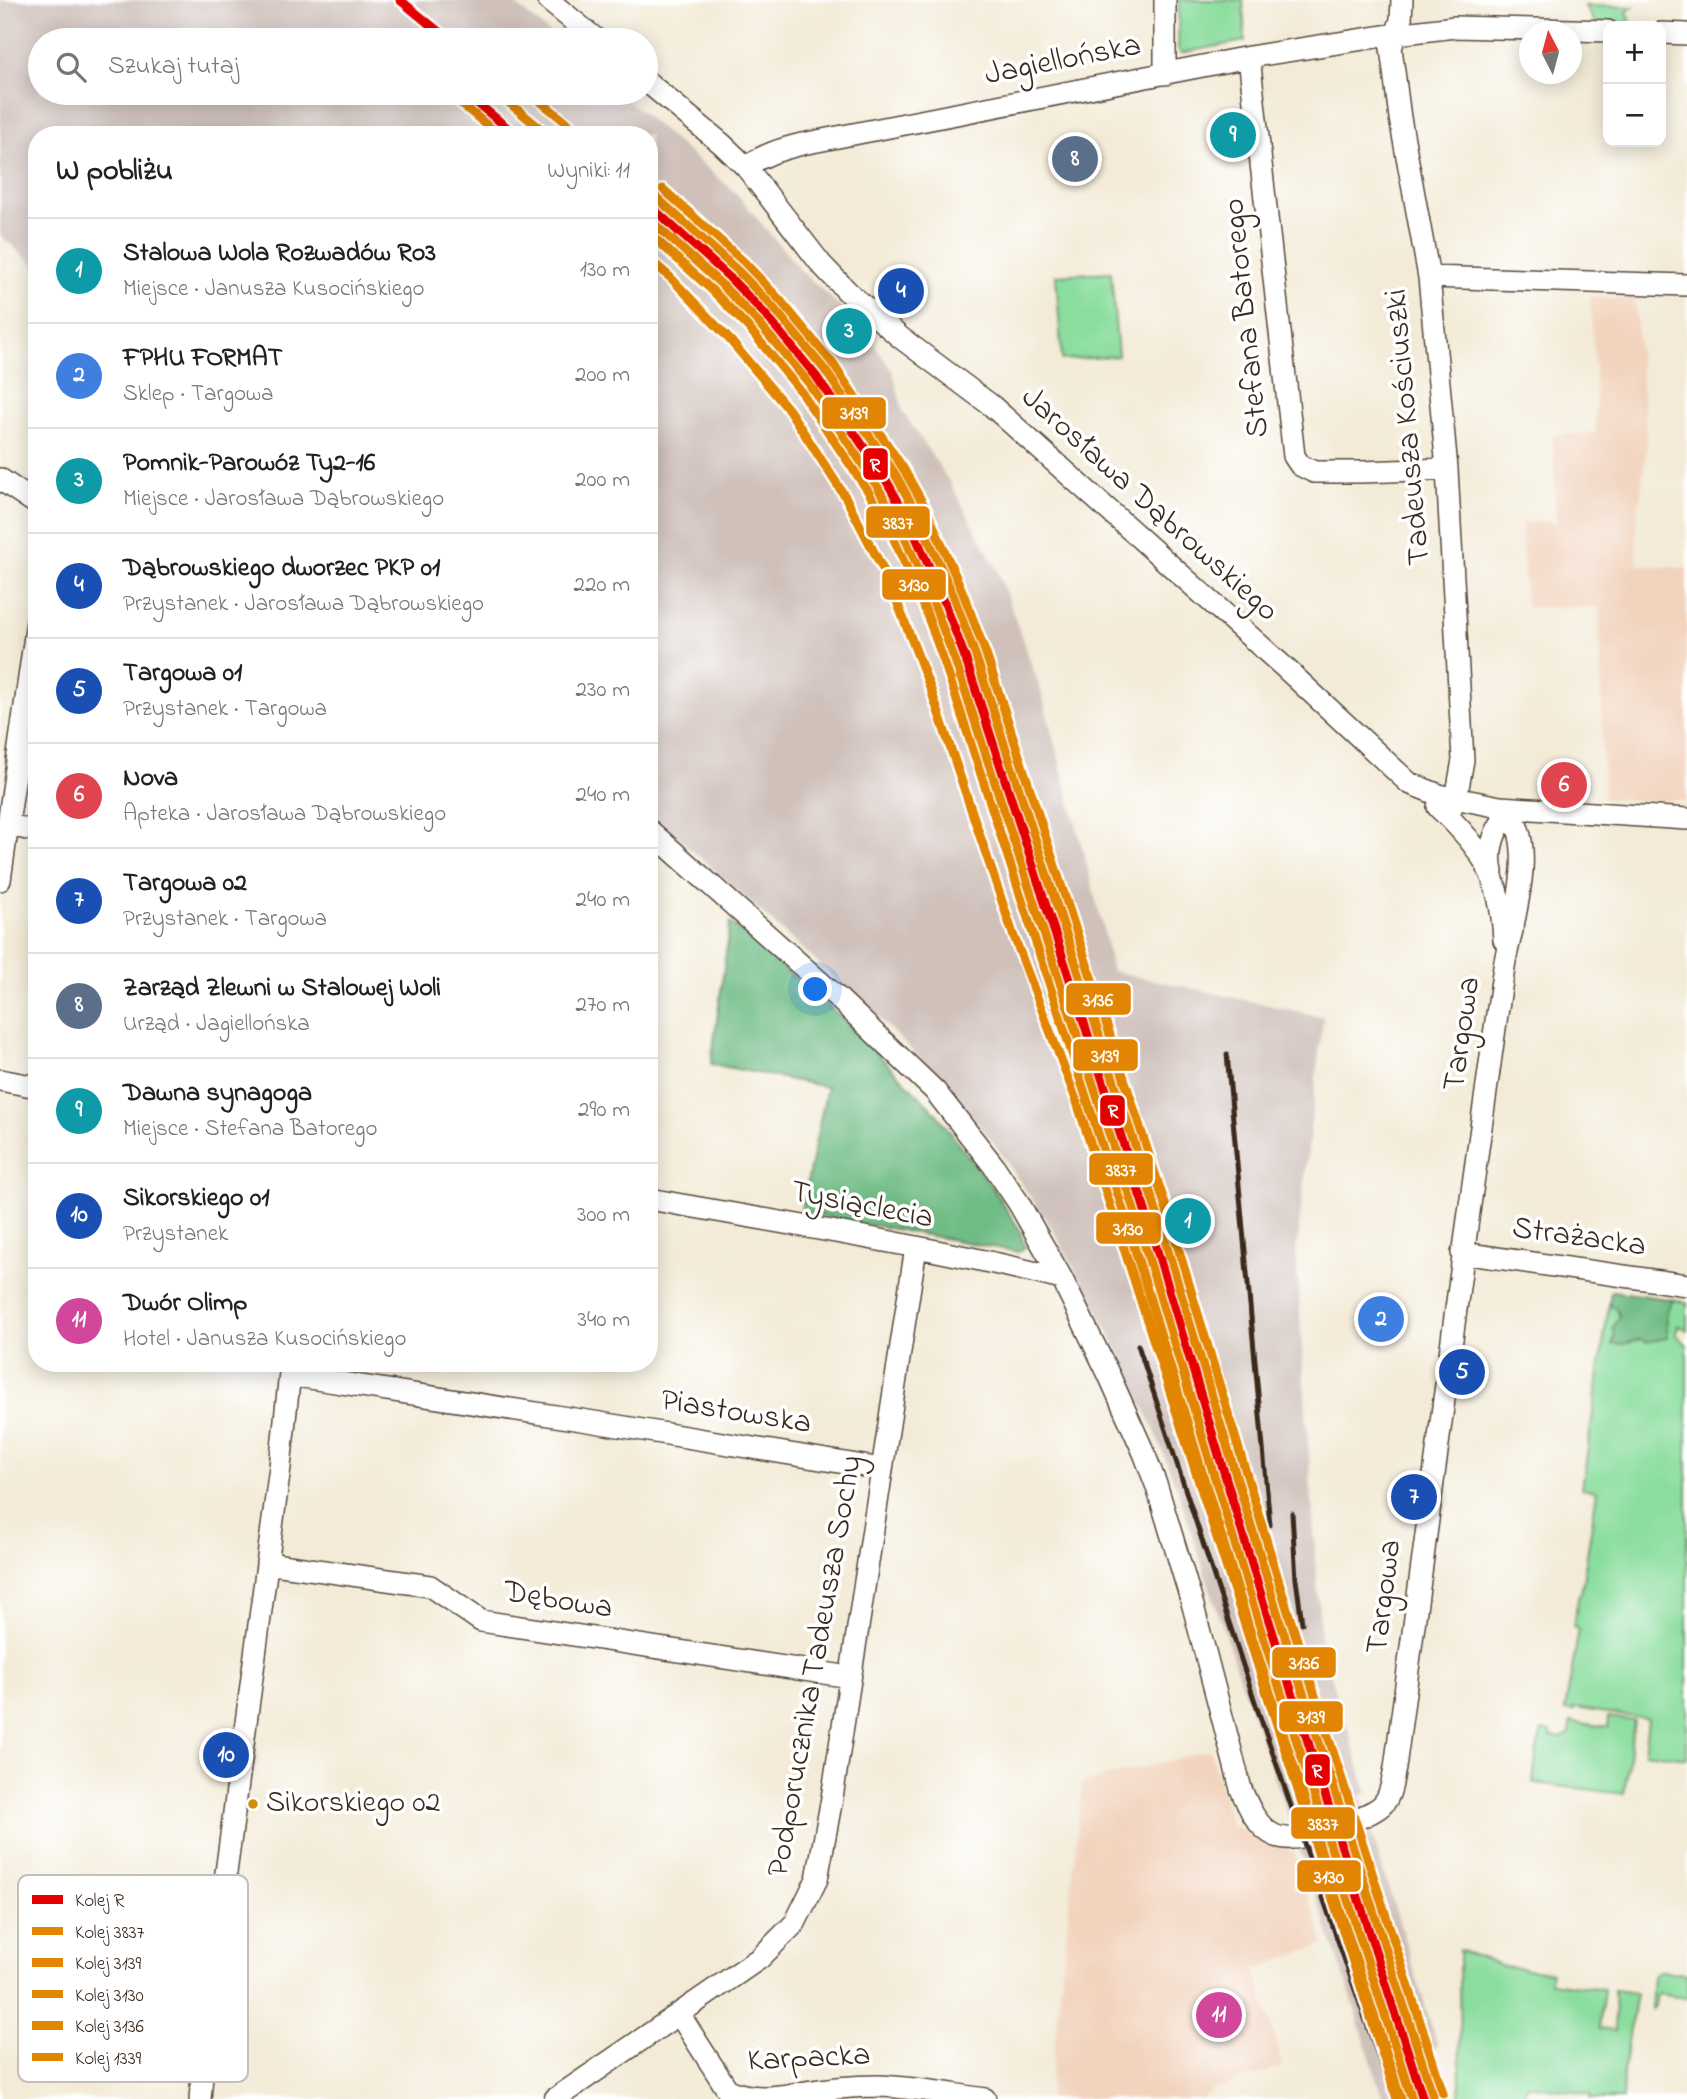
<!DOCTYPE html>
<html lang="pl">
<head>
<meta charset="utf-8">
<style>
	:root { --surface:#fff; --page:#f6f6f6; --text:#222; --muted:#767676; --line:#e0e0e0; --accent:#b5179e }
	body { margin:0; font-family:"Indie Flower",sans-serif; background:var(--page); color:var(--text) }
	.controls { position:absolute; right:21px; top:21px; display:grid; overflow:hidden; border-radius:14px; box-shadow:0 4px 18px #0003 }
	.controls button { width:63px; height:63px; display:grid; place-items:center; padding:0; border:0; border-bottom:2px solid var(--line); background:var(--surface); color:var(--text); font:35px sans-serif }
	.compass { position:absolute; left:1519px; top:21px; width:63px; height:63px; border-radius:50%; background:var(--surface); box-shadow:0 4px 18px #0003; rotate:354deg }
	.you { position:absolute; left:816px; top:990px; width:24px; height:24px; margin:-18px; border:5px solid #fff; border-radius:50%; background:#1a73e8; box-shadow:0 0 0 10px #1a73e833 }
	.badge { display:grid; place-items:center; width:46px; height:46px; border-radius:50%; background:var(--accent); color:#fff; font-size:23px; font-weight:700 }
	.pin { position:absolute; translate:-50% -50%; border:4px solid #fff; box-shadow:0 2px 7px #0006 }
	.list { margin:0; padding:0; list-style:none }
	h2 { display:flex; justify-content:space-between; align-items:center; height:91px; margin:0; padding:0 28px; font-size:30px }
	h2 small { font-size:23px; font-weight:400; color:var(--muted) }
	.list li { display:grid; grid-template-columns:46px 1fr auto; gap:21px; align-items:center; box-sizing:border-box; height:105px; padding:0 28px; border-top:2px solid var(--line) }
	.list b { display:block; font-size:26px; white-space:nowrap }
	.list p { margin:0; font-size:23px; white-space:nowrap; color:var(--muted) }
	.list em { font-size:23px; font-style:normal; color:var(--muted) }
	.icon { flex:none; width:38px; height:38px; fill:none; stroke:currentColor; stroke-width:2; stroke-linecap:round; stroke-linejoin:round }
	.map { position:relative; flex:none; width:1687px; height:2099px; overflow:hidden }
	.search { position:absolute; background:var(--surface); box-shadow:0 4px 18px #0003; left:28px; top:28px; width:630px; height:77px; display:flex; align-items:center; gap:18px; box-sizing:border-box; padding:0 24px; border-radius:38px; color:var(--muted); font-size:26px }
	.panel { position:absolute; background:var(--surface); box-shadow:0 4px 18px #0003; left:28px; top:126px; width:630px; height:1246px; border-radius:28px }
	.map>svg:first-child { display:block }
	.built { fill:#f2d4be }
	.industrial { fill:#cfc0ba }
	.green { fill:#8add9e; stroke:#62845e; stroke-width:2 }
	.forest { fill:#6fbc85; stroke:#557352; stroke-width:2 }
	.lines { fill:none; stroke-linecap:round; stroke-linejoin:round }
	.minor-casing { stroke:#57473a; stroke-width:24 }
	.minor { stroke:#fff; stroke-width:21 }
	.rail { stroke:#3b2a1e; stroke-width:5 }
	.rail-1-casing { stroke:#fff; stroke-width:14 }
	.rail-2-casing { stroke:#fff; stroke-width:14 }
	.rail-3-casing { stroke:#fff; stroke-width:14 }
	.rail-4-casing { stroke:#fff; stroke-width:14 }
	.rail-5-casing { stroke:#fff; stroke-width:14 }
	.rail-6-casing { stroke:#fff; stroke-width:14 }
	.rail-1 { stroke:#e50000; stroke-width:9 }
	.rail-2 { stroke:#e28504; stroke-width:9 }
	.rail-3 { stroke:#e28504; stroke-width:9 }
	.rail-4 { stroke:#e28504; stroke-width:9 }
	.rail-5 { stroke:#e28504; stroke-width:9 }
	.rail-6 { stroke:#e28504; stroke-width:9 }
	.bus-dot { fill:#d18d06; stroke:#fff; stroke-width:2.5 }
	.labels { text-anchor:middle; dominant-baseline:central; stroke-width:7; stroke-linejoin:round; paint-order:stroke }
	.bus-label { font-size:30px; fill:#3b2a1e; stroke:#fff; text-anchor:start }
	.street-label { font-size:32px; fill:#3b2a1e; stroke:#fff }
	.key { fill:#fff; stroke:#c4bfbc; stroke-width:2 }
	.key-label { font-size:19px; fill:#3b2a1e }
	.line-badge { stroke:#fff; stroke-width:2.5 }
	.badge-label { font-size:19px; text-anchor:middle; font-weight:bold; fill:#fff }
</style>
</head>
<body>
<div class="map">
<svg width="1687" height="2099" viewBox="0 0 1687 2099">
	<rect width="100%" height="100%" fill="#fff"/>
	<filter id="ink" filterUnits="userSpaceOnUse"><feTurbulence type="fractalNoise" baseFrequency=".0143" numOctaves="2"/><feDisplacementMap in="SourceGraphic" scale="14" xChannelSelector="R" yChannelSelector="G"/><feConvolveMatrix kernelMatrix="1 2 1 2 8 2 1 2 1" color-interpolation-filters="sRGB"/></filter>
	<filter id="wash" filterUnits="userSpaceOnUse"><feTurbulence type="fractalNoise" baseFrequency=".00686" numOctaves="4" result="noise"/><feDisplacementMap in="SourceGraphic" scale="28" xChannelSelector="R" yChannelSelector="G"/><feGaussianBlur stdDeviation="1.57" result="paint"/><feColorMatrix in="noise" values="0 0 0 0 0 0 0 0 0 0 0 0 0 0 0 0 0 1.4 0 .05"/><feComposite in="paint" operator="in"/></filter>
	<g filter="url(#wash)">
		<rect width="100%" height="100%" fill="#f3ebd7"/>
		<path class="built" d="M 1590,297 L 1635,299 L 1647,447 L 1636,526 L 1637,565 L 1687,568 L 1687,801 L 1604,799 L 1599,607 L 1526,607 L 1521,522 L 1556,522 L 1553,434 L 1596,433 L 1595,367 Z
			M 1210,1750 L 1231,1825 L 1294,1852 L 1324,1944 L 1255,1969 L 1283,2066 L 1213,2090 L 1200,2099 L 1049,2099 L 1082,1783 Z"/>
		<path class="industrial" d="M 0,0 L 510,0 L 558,40 L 40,40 L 40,93 L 619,93 L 736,193 L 801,271 L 862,327 L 893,372 L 903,412 L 949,481 L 997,569 L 1041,691 L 1103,927 L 1112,971 L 1323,1017 L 1296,1253 L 1321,1643 L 1367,1792 L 1360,1796 L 1438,2047 L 1421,2055 L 1435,2099 L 1383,2099 L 1348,1987 L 1240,1680 L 1179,1494 L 1154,1429 L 1110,1334 L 1055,1233 L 996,1146 L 948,1087 L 876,1015 L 649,812 L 649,135 L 37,135 L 37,267 L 0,235 Z"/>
		<path class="green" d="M 1179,0 L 1243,0 L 1245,41 L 1181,53 L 1178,49 Z
			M 1585,6 L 1586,6 L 1634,7 L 1627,11 L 1630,20 L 1628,25 L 1625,25 C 1598,25 1598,31 1585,6 Z
			M 1111,272 L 1118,356 L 1062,360 L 1056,275 Z
			M 1611,1291 L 1687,1302 L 1687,1330 L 1678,1325 L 1676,1334 L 1687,1345 L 1687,1758 L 1644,1752 L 1648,1719 L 1574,1708 L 1573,1711 L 1565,1710 L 1579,1629 L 1573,1627 L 1579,1594 L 1581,1594 L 1597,1491 L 1582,1488 Z
			M 1609,1717 L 1634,1721 L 1624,1794 L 1533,1783 L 1537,1749 L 1542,1731 L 1551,1732 L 1550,1736 L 1560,1738 L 1570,1734 L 1571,1722 L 1608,1727 Z
			M 1459,1950 L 1504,1966 L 1551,1972 L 1550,1982 L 1604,1989 L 1599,2029 L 1614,2031 C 1616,2016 1614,2004 1614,1990 L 1636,1993 L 1623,2072 L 1622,2099 L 1590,2099 L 1590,2094 L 1526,2085 L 1524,2098 L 1531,2099 L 1461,2099 L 1460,2095 Z
			M 1659,1971 L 1687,1974 L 1687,1998 L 1657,1994 L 1655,2006 L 1651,2009 L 1653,1976 Z"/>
		<path class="forest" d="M 730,923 L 843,1019 L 935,1112 L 993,1189 L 1019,1229 L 1025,1247 L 1018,1252 L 801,1212 L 827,1087 L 711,1064 Z
			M 1611,1291 L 1674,1300 C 1663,1309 1667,1325 1668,1338 L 1646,1342 L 1641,1339 L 1624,1344 L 1612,1345 L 1615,1336 L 1613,1327 L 1620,1317 L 1616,1309 L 1609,1305 Z"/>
	</g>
	<g filter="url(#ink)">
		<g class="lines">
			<defs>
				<path id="minor" d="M 548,0 L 597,40
					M 1165,0 L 1165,74
					M 1402,0 L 1401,20 L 1391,48 L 1400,118 L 1429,277 L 1447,469 L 1463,760 L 1456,799 L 1447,815
					M 1661,33 L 1687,34
					M 1249,57 L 1294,456 L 1300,465 L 1314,472 L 1361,472 L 1447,469
					M 646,81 L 722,144 L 746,167 L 821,264 L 849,293 L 901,338 L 992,406 L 1284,667 L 1409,783 L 1439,795 L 1500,807 L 1687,819
					M 746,167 C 764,154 782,149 802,144 L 1249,57 L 1396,34 L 1455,27 L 1608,31
					M 1429,277 L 1687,285
					M 0,479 L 37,504
					M 1438,807 C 1483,849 1501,877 1504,940
					M 8,825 L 37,831
					M 649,830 L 838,998 L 935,1091 L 993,1165 L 1018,1202 L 1062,1279 L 1109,1375 L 1144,1453 L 1157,1487 L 1193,1606 L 1241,1789 C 1248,1806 1257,1828 1276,1836 C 1280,1837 1287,1839 1292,1838 C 1308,1838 1374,1816 1383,1804 C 1392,1794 1392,1780 1395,1768 C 1427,1516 1461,1265 1497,1014 C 1500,996 1502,979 1505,961 C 1512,925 1543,829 1500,807
					M 1492,872 C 1487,848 1496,815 1522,810
					M 0,880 L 37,622
					M 0,1080 L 37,1087
					M 649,1199 C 787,1224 926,1245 1062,1279
					M 1462,1253 L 1687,1285
					M 290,1375 L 594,1422 L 882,1469
					M 267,1563 L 430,1586 L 481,1621 L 850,1677
					M 679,2014 L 727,2089 C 745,2099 771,2098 793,2094 C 822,2089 849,2086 878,2086 C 914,2087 950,2094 985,2099
					M 200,2099 L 208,2008 L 280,1467 L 291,1363
					M 555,2099 L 760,1958 L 795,1923 L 817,1879 L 832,1798 L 916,1247"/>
			</defs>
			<use href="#minor" class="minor-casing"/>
			<use href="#minor" class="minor"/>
			<path class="rail" d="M 1227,1054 L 1270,1525
				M 1115,1068 L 1315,1685 L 1411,1993
				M 1138,1345 L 1257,1708 L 1393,2099
				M 1292,1513 L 1296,1579 L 1302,1623"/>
			<defs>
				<path id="rail-1" d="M 400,0 L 449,40
					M 465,93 L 516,135
					M 649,205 L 729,277 L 764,313 L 816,376 L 886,480 L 908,519 L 944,601 L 966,660 L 1143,1204 L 1269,1621 L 1423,2099"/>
				<path id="rail-2" d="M 507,101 L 548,135
					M 649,219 L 722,285 L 756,320 L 808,382 L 877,486 L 899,524 L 934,605 L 956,663 L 1133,1207 L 1259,1624 L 1412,2099"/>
				<path id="rail-3" d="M 530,93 L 572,127
					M 656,197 L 737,270 L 772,306 L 825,370 L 895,474 L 917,514 L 954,597 L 976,657 L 1153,1201 L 1279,1618 L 1433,2096"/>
				<path id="rail-4" d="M 649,233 L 714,292 L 748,327 L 799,389 L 868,491 L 889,528 L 925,609 L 946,667 L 1123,1210 L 1249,1627 L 1401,2099"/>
				<path id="rail-5" d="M 663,189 L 744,262 L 780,300 L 833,364 L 903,468 L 926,509 L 963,593 L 986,654 L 1163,1198 L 1289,1615 L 1443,2093"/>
				<path id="rail-6" d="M 458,101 L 499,135
					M 649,259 L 671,278 L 730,340 L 789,410 L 846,498 L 889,581 L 931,690 L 1013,934 L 1077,1102 L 1397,2099"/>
			</defs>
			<use href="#rail-1" class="rail-1-casing"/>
			<use href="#rail-2" class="rail-2-casing"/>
			<use href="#rail-3" class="rail-3-casing"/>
			<use href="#rail-4" class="rail-4-casing"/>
			<use href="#rail-5" class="rail-5-casing"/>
			<use href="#rail-6" class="rail-6-casing"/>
			<use href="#rail-1" class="rail-1"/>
			<use href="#rail-2" class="rail-2"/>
			<use href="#rail-3" class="rail-3"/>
			<use href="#rail-4" class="rail-4"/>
			<use href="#rail-5" class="rail-5"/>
			<use href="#rail-6" class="rail-6"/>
		</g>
	</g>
	<circle class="bus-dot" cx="253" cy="1804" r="6"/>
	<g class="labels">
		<g class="bus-label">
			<text x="266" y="1804">Sikorskiego 02</text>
		</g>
		<g class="street-label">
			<text transform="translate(1063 61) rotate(-11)">Jagiellońska</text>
			<text transform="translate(1247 318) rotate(-96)">Stefana Batorego</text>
			<text transform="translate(1409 427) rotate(-95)">Tadeusza Kościuszki</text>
			<text transform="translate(1149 505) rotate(42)">Jarosława Dąbrowskiego</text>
			<text transform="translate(1463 1034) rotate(-82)">Targowa</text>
			<text transform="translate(862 1206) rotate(11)">Tysiąclecia</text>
			<text transform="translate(1579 1238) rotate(8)">Strażacka</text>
			<text transform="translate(736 1413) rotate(9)">Piastowska</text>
			<text transform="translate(1385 1597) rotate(-83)">Targowa</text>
			<text transform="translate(558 1601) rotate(9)">Dębowa</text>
			<text transform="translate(816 1666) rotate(-80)">Podporucznika Tadeusza Sochy</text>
			<text transform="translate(809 2059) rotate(-3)">Karpacka</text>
		</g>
	</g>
	<rect x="18" y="1875" width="230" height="207" rx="10" class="key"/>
	<rect x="32" y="1895" width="31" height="9" fill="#e50000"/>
	<rect x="32" y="1927" width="31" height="8" fill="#e28504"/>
	<rect x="32" y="1958" width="31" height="9" fill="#e28504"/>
	<rect x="32" y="1990" width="31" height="8" fill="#e28504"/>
	<rect x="32" y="2021" width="31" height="9" fill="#e28504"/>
	<rect x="32" y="2053" width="31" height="8" fill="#e28504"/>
	<g class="key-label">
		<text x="75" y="1906">Kolej R</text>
		<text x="75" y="1938">Kolej 3837</text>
		<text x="75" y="1969">Kolej 3139</text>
		<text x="75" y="2001">Kolej 3130</text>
		<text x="75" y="2032">Kolej 3136</text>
		<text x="75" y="2064">Kolej 1339</text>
	</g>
	<g class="line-badge">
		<rect x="821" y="396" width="66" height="34" rx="7" fill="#e28504"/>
		<rect x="862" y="447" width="27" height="34" rx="7" fill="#e50000"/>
		<rect x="865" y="505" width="66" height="34" rx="7" fill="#e28504"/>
		<rect x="881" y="568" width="66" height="33" rx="7" fill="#e28504"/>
		<rect x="1065" y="982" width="67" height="34" rx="7" fill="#e28504"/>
		<rect x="1072" y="1038" width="67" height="34" rx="7" fill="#e28504"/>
		<rect x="1099" y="1094" width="27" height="33" rx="7" fill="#e50000"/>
		<rect x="1088" y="1152" width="66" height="34" rx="7" fill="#e28504"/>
		<rect x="1095" y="1211" width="67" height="34" rx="7" fill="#e28504"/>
		<rect x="1271" y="1646" width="66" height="33" rx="7" fill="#e28504"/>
		<rect x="1278" y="1700" width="66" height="33" rx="7" fill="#e28504"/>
		<rect x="1304" y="1753" width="27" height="34" rx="7" fill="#e50000"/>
		<rect x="1290" y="1806" width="66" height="34" rx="7" fill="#e28504"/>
		<rect x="1296" y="1859" width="66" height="34" rx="7" fill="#e28504"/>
	</g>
	<g class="badge-label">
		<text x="854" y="419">3139</text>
		<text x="875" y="471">R</text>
		<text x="898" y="529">3837</text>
		<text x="914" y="591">3130</text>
		<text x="1098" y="1006">3136</text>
		<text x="1105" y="1062">3139</text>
		<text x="1113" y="1117">R</text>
		<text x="1121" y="1176">3837</text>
		<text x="1128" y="1235">3130</text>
		<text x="1304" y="1669">3136</text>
		<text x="1311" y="1723">3139</text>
		<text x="1317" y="1777">R</text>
		<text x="1323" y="1830">3837</text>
		<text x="1329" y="1883">3130</text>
	</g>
</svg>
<div class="controls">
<button>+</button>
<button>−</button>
</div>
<svg class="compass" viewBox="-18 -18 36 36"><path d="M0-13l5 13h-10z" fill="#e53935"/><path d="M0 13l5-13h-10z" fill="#767676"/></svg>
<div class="you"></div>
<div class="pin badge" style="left:1188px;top:1221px;background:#0f9aa8">1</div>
<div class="pin badge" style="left:1381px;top:1319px;background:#3f7fe0">2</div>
<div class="pin badge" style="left:849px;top:331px;background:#0f9aa8">3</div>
<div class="pin badge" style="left:901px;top:291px;background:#1a4fb4">4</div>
<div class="pin badge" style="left:1462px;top:1372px;background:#1a4fb4">5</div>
<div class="pin badge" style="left:1564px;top:785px;background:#e0444e">6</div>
<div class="pin badge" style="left:1414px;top:1497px;background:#1a4fb4">7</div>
<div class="pin badge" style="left:1075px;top:159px;background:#5c6f8a">8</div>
<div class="pin badge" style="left:1233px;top:135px;background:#0f9aa8">9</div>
<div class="pin badge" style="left:226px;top:1755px;background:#1a4fb4">10</div>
<div class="pin badge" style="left:1219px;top:2015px;background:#d1479c">11</div>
<div class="search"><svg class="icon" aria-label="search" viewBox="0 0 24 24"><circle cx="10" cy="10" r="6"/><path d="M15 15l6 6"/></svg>Szukaj tutaj</div>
<section class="panel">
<h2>W pobliżu<small>Wyniki: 11</small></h2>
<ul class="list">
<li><span class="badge" style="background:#0f9aa8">1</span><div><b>Stalowa Wola Rozwadów Ro3</b><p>Miejsce · Janusza Kusocińskiego</p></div><em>130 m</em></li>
<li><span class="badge" style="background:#3f7fe0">2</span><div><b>FPHU FORMAT</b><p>Sklep · Targowa</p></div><em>200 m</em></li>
<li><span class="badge" style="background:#0f9aa8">3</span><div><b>Pomnik-Parowóz Ty2-16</b><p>Miejsce · Jarosława Dąbrowskiego</p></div><em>200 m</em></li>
<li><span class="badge" style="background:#1a4fb4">4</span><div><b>Dąbrowskiego dworzec PKP 01</b><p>Przystanek · Jarosława Dąbrowskiego</p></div><em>220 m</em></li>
<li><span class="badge" style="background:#1a4fb4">5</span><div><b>Targowa 01</b><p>Przystanek · Targowa</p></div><em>230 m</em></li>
<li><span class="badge" style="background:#e0444e">6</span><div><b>Nova</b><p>Apteka · Jarosława Dąbrowskiego</p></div><em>240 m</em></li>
<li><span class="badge" style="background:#1a4fb4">7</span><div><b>Targowa 02</b><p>Przystanek · Targowa</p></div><em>240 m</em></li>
<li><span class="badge" style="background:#5c6f8a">8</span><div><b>Zarząd Zlewni w Stalowej Woli</b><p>Urząd · Jagiellońska</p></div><em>270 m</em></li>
<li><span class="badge" style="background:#0f9aa8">9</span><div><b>Dawna synagoga</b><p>Miejsce · Stefana Batorego</p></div><em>290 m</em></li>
<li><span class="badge" style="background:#1a4fb4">10</span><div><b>Sikorskiego 01</b><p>Przystanek</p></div><em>300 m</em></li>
<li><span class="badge" style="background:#d1479c">11</span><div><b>Dwór Olimp</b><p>Hotel · Janusza Kusocińskiego</p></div><em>340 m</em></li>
</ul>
</section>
</div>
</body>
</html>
